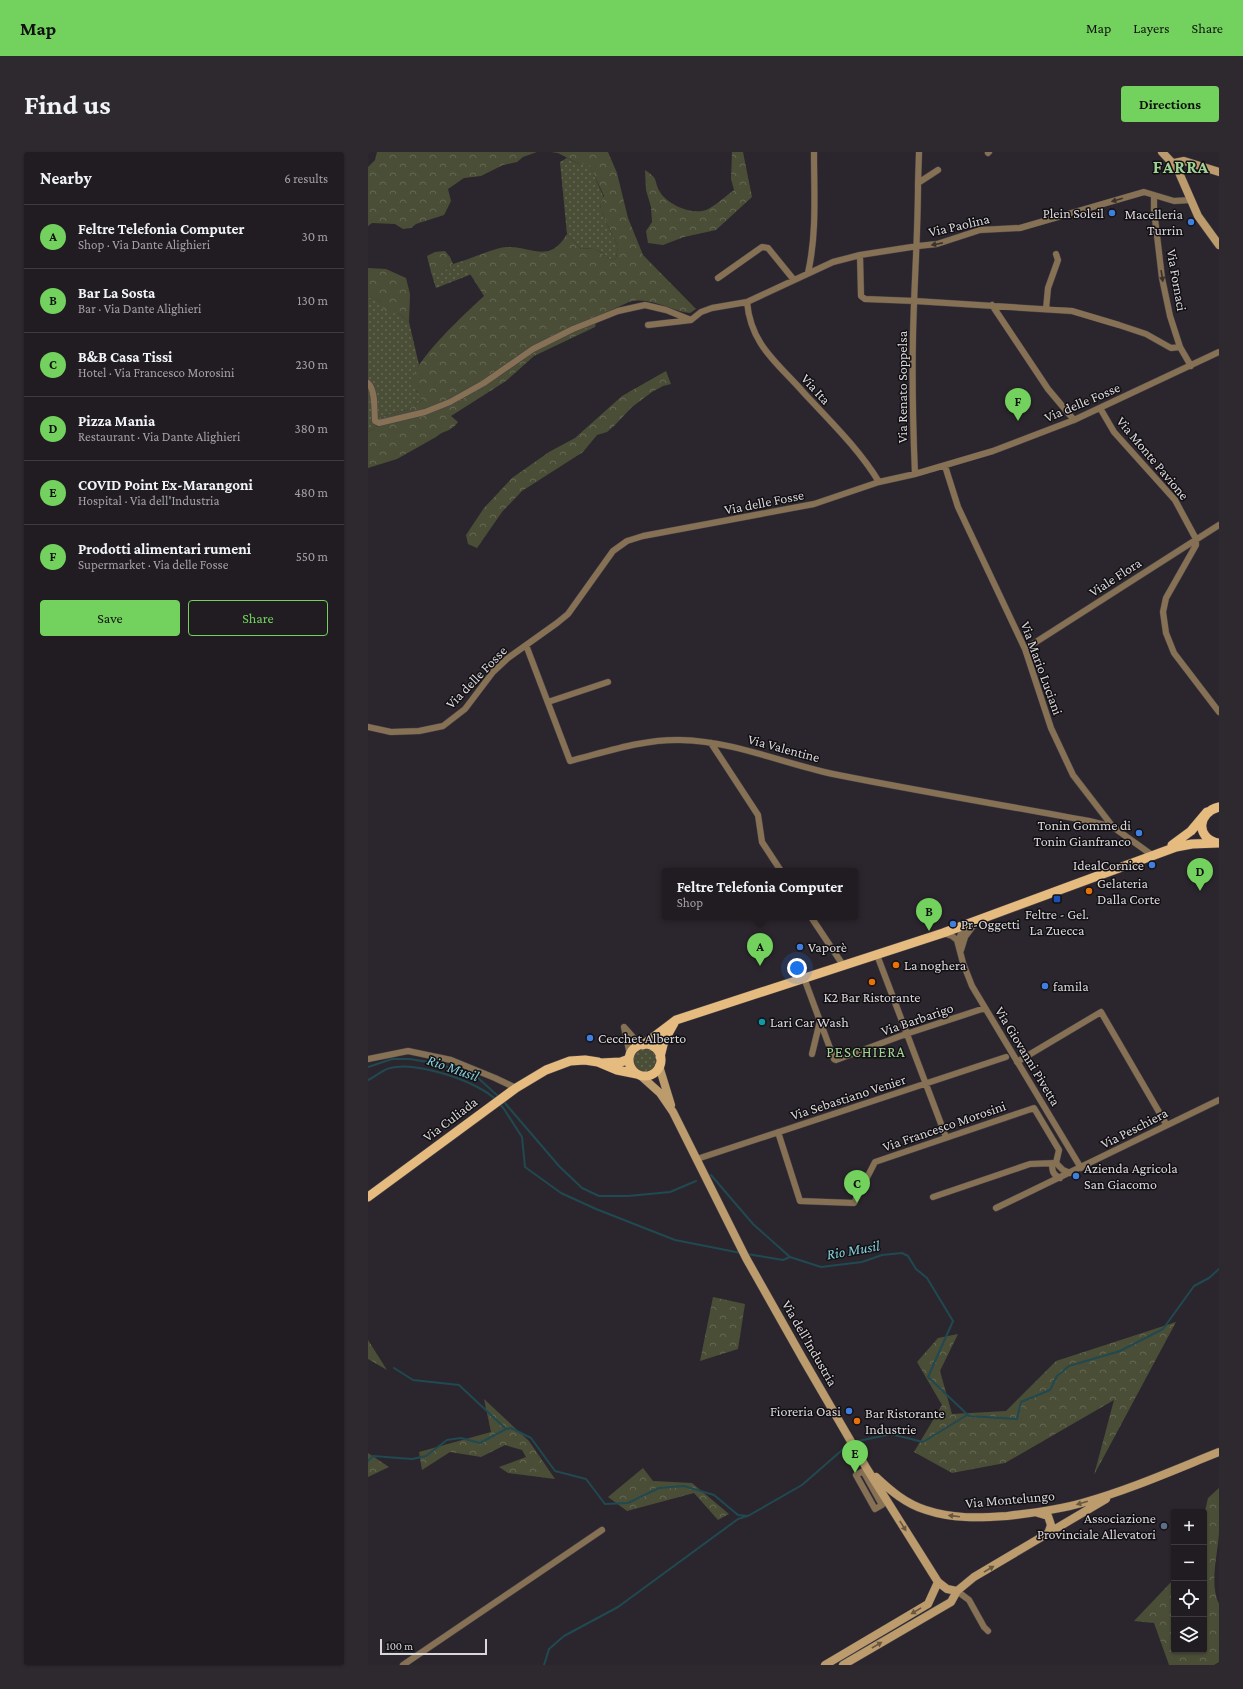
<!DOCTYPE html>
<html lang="en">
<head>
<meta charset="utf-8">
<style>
	:root { --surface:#201c22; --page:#2d292f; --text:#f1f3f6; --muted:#a2a1a5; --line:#3d3a40; --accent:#72d25d }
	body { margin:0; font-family:"Crimson Pro",serif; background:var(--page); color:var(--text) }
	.controls { position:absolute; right:12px; bottom:12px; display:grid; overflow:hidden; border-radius:4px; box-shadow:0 1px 3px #0004 }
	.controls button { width:36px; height:36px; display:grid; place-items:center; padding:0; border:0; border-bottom:1px solid var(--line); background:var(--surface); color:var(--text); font:20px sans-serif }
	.scale { position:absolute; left:12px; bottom:10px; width:107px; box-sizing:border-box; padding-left:4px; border:2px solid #dad7dc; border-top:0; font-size:11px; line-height:14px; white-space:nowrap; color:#dad7dc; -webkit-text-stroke:3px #121013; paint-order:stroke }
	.you { position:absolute; left:429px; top:816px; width:14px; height:14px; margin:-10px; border:3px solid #fff; border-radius:50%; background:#1a73e8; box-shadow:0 0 0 6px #1a73e833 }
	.badge { display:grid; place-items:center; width:26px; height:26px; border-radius:50%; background:var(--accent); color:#111; font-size:13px; font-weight:700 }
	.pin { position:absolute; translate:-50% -33px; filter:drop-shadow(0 1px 2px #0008) }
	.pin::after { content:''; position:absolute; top:21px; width:14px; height:12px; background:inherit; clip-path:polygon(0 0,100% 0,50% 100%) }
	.popup { position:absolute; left:294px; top:716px; width:196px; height:52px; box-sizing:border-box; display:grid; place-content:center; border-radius:4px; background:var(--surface); filter:drop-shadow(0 1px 3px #0005); font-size:13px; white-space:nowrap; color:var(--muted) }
	.popup b { font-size:15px; color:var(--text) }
	.popup::after { content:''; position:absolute; left:50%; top:100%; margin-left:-8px; border:8px solid transparent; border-top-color:var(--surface) }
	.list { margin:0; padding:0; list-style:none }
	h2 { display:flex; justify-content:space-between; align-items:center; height:52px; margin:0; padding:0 16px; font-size:17px }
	h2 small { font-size:13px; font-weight:400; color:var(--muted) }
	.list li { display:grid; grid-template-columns:26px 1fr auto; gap:12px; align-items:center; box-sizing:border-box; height:64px; padding:0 16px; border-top:1px solid var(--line) }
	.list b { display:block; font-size:15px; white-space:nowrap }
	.list p { margin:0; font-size:13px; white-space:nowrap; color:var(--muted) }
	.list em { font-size:13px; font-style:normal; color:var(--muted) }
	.actions { display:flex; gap:8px; padding:12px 16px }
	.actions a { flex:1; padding:9px 0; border:1px solid var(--accent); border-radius:4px; text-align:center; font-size:14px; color:var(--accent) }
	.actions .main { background:var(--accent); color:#111 }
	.icon { flex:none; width:22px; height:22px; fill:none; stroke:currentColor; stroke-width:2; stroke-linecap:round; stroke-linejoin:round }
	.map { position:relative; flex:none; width:851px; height:1513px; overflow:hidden; border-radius:4px }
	header { display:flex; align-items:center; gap:24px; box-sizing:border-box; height:56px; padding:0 20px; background:var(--accent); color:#111 }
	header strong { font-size:19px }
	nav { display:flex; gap:22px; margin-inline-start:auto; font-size:14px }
	.intro { display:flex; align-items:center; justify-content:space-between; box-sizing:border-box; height:96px; padding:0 24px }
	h1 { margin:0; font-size:28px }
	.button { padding:10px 18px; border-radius:4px; background:var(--accent); color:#111; font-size:14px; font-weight:700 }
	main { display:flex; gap:24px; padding:0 24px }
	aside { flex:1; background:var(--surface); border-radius:4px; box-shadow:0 1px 3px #0004 }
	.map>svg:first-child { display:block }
	.grass { fill:url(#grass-dots) }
	.forest { fill:url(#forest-crowns) }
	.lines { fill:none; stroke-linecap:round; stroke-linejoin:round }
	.stream { stroke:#204951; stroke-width:2 }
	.street-casing { stroke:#474249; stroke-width:7 }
	.secondary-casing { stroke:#474249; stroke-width:9 }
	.primary-casing { stroke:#474249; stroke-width:10 }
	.street { stroke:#867155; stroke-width:6 }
	.secondary { stroke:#bc9b6d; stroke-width:8 }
	.primary { stroke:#e6bb7f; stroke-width:9 }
	.oneway { fill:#3b322a }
	.oneway2 { fill:#675640 }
	.shop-dot { fill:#3f7fe0; stroke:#121013; stroke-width:1.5 }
	.food-dot { fill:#e8710a; stroke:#121013; stroke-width:1.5 }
	.transit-dot { fill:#1a4fb4; stroke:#121013; stroke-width:1.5 }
	.culture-dot { fill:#0f9aa8; stroke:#121013; stroke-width:1.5 }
	.service-dot { fill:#5c6f8a; stroke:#121013; stroke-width:1.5 }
	.labels { text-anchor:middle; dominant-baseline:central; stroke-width:3; stroke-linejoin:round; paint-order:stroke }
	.poi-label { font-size:14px; fill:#dad7dc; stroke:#121013; text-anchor:start }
	.street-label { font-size:14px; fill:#dad7dc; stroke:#121013 }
	.neighbourhood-label { font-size:15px; letter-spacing:1px; fill:#a0d395; stroke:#121013 }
	.water-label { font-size:15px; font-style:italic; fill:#83cfdd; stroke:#121013 }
	.district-label { font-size:18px; font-weight:bold; letter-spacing:1px; fill:#a0d395; stroke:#121013 }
</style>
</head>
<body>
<header>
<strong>Map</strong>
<nav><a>Map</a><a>Layers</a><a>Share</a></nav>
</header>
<div class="intro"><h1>Find us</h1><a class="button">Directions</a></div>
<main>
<aside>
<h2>Nearby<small>6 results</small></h2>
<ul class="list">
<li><span class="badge">A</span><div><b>Feltre Telefonia Computer</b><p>Shop · Via Dante Alighieri</p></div><em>30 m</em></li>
<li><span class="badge">B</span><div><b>Bar La Sosta</b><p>Bar · Via Dante Alighieri</p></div><em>130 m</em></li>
<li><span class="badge">C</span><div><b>B&amp;B Casa Tissi</b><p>Hotel · Via Francesco Morosini</p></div><em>230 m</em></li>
<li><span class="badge">D</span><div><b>Pizza Mania</b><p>Restaurant · Via Dante Alighieri</p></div><em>380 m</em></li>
<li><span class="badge">E</span><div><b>COVID Point Ex-Marangoni</b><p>Hospital · Via dell'Industria</p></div><em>480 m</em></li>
<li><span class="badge">F</span><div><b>Prodotti alimentari rumeni</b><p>Supermarket · Via delle Fosse</p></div><em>550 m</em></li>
</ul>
<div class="actions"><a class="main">Save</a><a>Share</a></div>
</aside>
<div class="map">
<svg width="851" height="1513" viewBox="0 0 851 1513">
	<defs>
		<pattern id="grass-dots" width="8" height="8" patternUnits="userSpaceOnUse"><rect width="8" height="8" fill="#4b4e36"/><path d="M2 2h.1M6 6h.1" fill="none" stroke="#646752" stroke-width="1.8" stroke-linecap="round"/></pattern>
		<pattern id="forest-crowns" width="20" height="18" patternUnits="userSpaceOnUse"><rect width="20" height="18" fill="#4b4e36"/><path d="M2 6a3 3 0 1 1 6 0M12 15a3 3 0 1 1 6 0" fill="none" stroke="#646752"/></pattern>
	</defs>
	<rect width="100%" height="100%" fill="#2b262d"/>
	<path class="grass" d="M 199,6 L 211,12 L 221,11 L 236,46 L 232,54 L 239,72 L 250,94 L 248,106 L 243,108 C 230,100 231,95 213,97 L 199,82 L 192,10 Z
		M 94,109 L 104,122 L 68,136 L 63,120 L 74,120 L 85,112 Z
		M 0,145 L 12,149 L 14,153 L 26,161 L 30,161 L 41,170 L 51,213 L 45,227 L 49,240 L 53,243 L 55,248 L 39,258 L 6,267 L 9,275 L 0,280 Z
		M263 908a14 14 0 1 1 28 0a14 14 0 1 1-28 0Z"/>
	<path class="forest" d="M 9,0 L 169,0 L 155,5 L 149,10 L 135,13 L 113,24 L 96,26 L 80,37 L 83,49 L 76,63 L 48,72 L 43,76 L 35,77 L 27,72 L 4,71 L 0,74 L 0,15 L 7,8 Z
		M 183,0 L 240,0 L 249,21 L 260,66 L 275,103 L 328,157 L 322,161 C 301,159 283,144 261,150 L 209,174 L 88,245 L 45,262 L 14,270 L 6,267 L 39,258 L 55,248 C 52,241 45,237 45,229 C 45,209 100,159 116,144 L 94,109 C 105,106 129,95 139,95 C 166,95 181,112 199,82 L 213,97 C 231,95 230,100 243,108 L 248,106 L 250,94 L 239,72 L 232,54 L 236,44 L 221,12 L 211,12 L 190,1 Z
		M 364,0 L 375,0 L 384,45 L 348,78 L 316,85 L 295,93 L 280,91 L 278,79 L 284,70 L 283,55 L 278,38 L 277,18 C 292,28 285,28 292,40 C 300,53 324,63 338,58 C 346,55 359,43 366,38 L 363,27 Z
		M 77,99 L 82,105 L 85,112 L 74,120 L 63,120 L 59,104 L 67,100 Z
		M 0,116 L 18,117 L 38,126 L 42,142 L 41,170 L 30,161 L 21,162 L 16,160 L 12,149 L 0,145 Z
		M 229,167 L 227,175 L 166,204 L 138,229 L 83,264 L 90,270 C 83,280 76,278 68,285 L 29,307 L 0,316 L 0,280 L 12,273 L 29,270 L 72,254 L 161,201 Z
		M 298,219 L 303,232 L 295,234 L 284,240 L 264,255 L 246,274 L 239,280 L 229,283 L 215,300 L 154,339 L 134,360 L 109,396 L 100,392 L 98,383 L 116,356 L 144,326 L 181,300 L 207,286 L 254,244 Z
		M 345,1145 L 377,1152 L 370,1197 L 332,1209 Z
		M 808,1170 L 726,1323 L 746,1248 L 637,1311 L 584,1321 L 546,1300 L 574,1253 L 549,1210 L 570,1186 L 590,1182 L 572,1219 L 584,1262 L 638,1259 L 688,1209 Z
		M 0,1188 L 19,1218 L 0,1207 Z
		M 116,1247 L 161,1289 L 187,1327 L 140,1321 L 131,1315 L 158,1305 L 154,1298 L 137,1293 L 113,1305 L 82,1300 L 54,1318 L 51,1300 L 123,1280 Z
		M 0,1301 L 21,1315 L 0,1325 Z
		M 275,1316 L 285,1329 L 324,1331 L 361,1362 L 350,1368 L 326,1341 L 259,1359 L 240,1345 Z
		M 851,1336 C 851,1351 851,1366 851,1380 C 850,1402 841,1432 851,1452 L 851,1510 L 846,1513 L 801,1513 L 786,1471 L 766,1469 L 806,1427 L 806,1498 L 836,1498 L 836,1363 L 840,1346 Z"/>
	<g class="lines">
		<path class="stream" d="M 0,915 L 24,907 L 42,907 L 71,912 L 109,925 L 131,945
			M 0,928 C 7,925 14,918 22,916 C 47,909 110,929 128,948
			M 136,950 L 191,1014 L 214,1036 L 231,1044 L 260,1044 L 302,1040 L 328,1029
			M 131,951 L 136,957 L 154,985 L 157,1015 L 193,1041 L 228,1057 L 307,1088 L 373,1101
			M 343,1023 L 385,1072 L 422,1105
			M 379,1102 L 415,1108 L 422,1105 L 453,1115 L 494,1110 L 514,1103 L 534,1101 L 540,1104 L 548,1117 L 559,1126 L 585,1169 L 560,1225 L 601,1264 L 649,1267 L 653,1250 L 682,1238 L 689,1224 L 701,1214 L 752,1199 L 795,1177 L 826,1134 L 841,1126 L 851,1117
			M 26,1216 L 45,1228 L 91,1233 L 138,1277
			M 486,1290 L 523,1282 L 555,1290 L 599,1263
			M 0,1309 L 5,1304 L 44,1307 L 58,1304 L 79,1288 L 93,1286 L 112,1291 L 138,1277 L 143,1276 L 163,1286 L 187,1319 L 218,1327 L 237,1352 L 260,1351 L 291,1336 L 316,1334 L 346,1343 L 370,1363 L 380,1364 L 434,1333 L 481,1292
			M 176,1513 L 181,1497 L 196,1484 L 250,1455 L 370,1367 L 379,1364"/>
		<defs>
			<path id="street" d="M 620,1 L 621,0
				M 550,31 L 551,0
				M 786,43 L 786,58 L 794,126 L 802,164 L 812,195 L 823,214
				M 492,103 L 493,144 L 497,147 L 547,149 L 704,159 L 751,173 L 778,182 L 803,196 L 812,195
				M 440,121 C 449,81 446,41 446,0
				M 350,126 L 394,95 L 400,96 L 426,128
				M 624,153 L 680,237 L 706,268
				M 678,157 L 680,136 L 690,108 L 688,102
				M 280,173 L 323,168 L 333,160 L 344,156 L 379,150
				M 0,231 C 8,238 6,259 7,269 L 11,271 L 57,260 L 82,250 L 116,231 L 165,197 L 205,177 L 250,159 L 277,153 L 298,158 L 323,168
				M 732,256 L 746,280 L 807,348 L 828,387 L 828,393 L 798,446 L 795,460 L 798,481 L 806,501 L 851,560
				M 577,314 L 590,355 L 657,497 L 683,576 L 705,623 L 745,675 L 784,703
				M 547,322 C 545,276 544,230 545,184 C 546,133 550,82 550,31 L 570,18
				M 511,330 C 491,297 462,269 436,241 C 410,211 383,194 379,150 L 465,110 L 492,103 L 550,94 L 569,92 L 612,78 L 652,76 L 776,40 L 806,49 L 823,48
				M 158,493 L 202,609 C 238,600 275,587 312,588 C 365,589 414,611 465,622 C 550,639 635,653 721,669 L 745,675
				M 657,497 L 851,373
				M 180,550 L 240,530
				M 0,575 L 23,580 L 51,579 L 75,574 L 97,557 L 125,520 L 140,506 L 189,471 L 200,462 L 245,399 L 259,389 L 275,384 L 446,352 L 511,330 L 547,322 L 625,299 L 706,268 L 851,200
				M 343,591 L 390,663 L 394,690 L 413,719
				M 443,765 L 475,813
				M 575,781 L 584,784 L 589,788 L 595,811 L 604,834 L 713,1016
				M 590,791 L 593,781 L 599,773
				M 593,798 L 597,785 L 608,770
				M 509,803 L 578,985
				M 436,826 L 466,907 L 468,908 L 538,882 L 617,856
				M 256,875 L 262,903
				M 257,876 L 272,893
				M 444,902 L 452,869
				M 0,907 L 40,899 L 83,908 L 127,926 L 148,936
				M 649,910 L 733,860 L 798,972
				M 410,980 L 432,1049 L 486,1051 L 507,1010 L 666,956 L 691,998 L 688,1011
				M 329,1007 L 638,905
				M 684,1011 C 684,1019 685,1023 692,1026
				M 565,1045 L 662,1012 L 688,1011 L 695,1018 L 702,1021
				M 628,1056 L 851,948
				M 495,1319 L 514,1353 L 507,1357 L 488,1323 L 499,1317
				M 589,1439 L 601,1448 L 616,1475 L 620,1479
				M 35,1513 L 234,1378"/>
			<path id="secondary" d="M 794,0 L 809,16 L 830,64 L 851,93
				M 806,11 L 816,9 L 851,20
				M 291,914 L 303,953
				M 273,924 L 292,941 L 305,960 L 378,1106 L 435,1207 L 499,1317 L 570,1430 L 579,1437 L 589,1439
				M 508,1325 C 523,1339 538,1352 558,1358 C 585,1367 611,1366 639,1364 C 664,1361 690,1358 714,1351 C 761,1338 806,1318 851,1300
				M 670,1361 L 680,1364 L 683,1373 L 680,1382
				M 457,1513 L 560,1452 L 570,1430
				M 475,1513 L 583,1450 L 589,1439 L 606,1425 L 738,1347"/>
			<path id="primary" d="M 849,691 C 827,685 830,660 851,655
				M 804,693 L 823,679 L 839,660
				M261 908a16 16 0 1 1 32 0a16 16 0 1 1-32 0Z
				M 275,893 L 308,868 L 575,781 L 808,695 L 824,692 L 850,691
				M 292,905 L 296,889 L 306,871
				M 233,911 L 253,910 L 261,907
				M 0,1045 L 148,936 L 178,918 L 202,909 L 217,908 L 230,910 L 249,918 L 269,922"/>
		</defs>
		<use href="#street" class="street-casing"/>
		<use href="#secondary" class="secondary-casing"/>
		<use href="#primary" class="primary-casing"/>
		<use href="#street" class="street"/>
		<use href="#secondary" class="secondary"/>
		<use href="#primary" class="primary"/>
	</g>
	<defs><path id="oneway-solid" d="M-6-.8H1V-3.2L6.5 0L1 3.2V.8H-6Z"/></defs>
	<g class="oneway">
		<use href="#oneway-solid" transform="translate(749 48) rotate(164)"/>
		<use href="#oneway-solid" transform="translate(569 92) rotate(169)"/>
		<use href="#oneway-solid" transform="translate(794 124) rotate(81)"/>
	</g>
	<g class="oneway2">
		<use href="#oneway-solid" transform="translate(714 1351) rotate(164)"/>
		<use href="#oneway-solid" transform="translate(586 1364) rotate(-173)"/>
		<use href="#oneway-solid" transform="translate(535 1374) rotate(58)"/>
		<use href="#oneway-solid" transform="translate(621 1417) rotate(-31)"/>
		<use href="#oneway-solid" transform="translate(548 1459) rotate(149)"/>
		<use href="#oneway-solid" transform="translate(509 1493) rotate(-30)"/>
	</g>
	<g class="shop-dot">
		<circle cx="744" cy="61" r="4"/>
		<circle cx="823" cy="70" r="4"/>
		<circle cx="771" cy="681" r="4"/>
		<circle cx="784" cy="713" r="4"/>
		<circle cx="585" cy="772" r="4"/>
		<circle cx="432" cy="795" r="4"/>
		<circle cx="677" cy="834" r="4"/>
		<circle cx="222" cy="886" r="4"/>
		<circle cx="708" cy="1024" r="4"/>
		<circle cx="481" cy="1259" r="4"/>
	</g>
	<g class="food-dot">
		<circle cx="721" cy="739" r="4"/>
		<circle cx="528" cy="813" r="4"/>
		<circle cx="504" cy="830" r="4"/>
		<circle cx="489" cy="1269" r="4"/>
	</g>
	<rect class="transit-dot" x="685" y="743" width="8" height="8" rx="2"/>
	<circle class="culture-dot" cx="394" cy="870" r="4"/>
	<circle class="service-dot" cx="796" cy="1374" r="4"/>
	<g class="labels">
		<g class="poi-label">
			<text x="736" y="61" text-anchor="end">Plein Soleil</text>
			<text x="815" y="62" text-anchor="end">Macelleria<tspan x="815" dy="16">Turrin</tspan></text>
			<text x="763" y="673" text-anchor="end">Tonin Gomme di<tspan x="763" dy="16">Tonin Gianfranco</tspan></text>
			<text x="776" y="713" text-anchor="end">IdealCornice</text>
			<text x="729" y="731">Gelateria<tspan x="729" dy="16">Dalla Corte</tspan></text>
			<text x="689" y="762" text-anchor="middle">Feltre - Gel.<tspan x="689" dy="16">La Zuecca</tspan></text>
			<text x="593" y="772">Pr-Oggetti</text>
			<text x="440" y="795">Vaporè</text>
			<text x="536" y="813">La noghera</text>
			<text x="685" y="834">famila</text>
			<text x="504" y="845" text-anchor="middle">K2 Bar Ristorante</text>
			<text x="402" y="870">Lari Car Wash</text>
			<text x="230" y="886">Cecchet Alberto</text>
			<text x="716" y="1016">Azienda Agricola<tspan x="716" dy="16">San Giacomo</tspan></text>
			<text x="473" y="1259" text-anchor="end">Fioreria Oasi</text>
			<text x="497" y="1261">Bar Ristorante<tspan x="497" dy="16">Industrie</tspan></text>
			<text x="788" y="1366" text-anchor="end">Associazione<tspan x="788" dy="16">Provinciale Allevatori</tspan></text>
		</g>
		<g class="street-label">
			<text transform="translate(591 73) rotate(-13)">Via Paolina</text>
			<text transform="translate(809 128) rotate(80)">Via Fornaci</text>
			<text transform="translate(534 235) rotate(-90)">Via Renato Soppelsa</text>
			<text transform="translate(448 237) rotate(48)">Via Ita</text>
			<text transform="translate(714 250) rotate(-23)">Via delle Fosse</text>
			<text transform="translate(785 306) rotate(50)">Via Monte Pavione</text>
			<text transform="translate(396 350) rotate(-11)">Via delle Fosse</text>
			<text transform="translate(747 425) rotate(-33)">Viale Flora</text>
			<text transform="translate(674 516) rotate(70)">Via Mario Luciani</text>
			<text transform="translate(108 525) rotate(-46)">Via delle Fosse</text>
			<text transform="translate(416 596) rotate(15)">Via Valentine</text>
			<text transform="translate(549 867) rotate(-19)">Via Barbarigo</text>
			<text transform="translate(660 904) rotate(59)">Via Giovanni Pivetta</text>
			<text transform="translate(480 945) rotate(-18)">Via Sebastiano Venier</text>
			<text transform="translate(82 967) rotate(-37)">Via Culiada</text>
			<text transform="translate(576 974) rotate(-19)">Via Francesco Morosini</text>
			<text transform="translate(766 976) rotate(-27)">Via Peschiera</text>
			<text transform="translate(442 1191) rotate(60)">Via dell'Industria</text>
			<text transform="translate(642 1347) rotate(-5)">Via Montelungo</text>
		</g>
		<g class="neighbourhood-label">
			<text x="498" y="900">PESCHIERA</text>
		</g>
		<g class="water-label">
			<text transform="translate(85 916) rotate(19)">Rio Musil</text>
			<text transform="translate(485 1098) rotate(-10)">Rio Musil</text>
		</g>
		<g class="district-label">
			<text x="813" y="15">FARRA</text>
		</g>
	</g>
</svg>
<div class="controls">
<button>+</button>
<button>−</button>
<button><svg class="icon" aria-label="locate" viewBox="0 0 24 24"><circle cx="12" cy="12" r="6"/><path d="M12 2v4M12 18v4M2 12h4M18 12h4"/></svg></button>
<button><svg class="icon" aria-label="layers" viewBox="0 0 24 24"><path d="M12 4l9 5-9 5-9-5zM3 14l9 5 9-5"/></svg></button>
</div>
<div class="scale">100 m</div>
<div class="you"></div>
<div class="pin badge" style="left:392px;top:814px">A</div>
<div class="popup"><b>Feltre Telefonia Computer</b>Shop</div>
<div class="pin badge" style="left:561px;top:779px">B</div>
<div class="pin badge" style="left:489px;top:1051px">C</div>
<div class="pin badge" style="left:832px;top:739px">D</div>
<div class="pin badge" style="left:487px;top:1321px">E</div>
<div class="pin badge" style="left:650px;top:269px">F</div>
</div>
</main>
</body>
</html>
